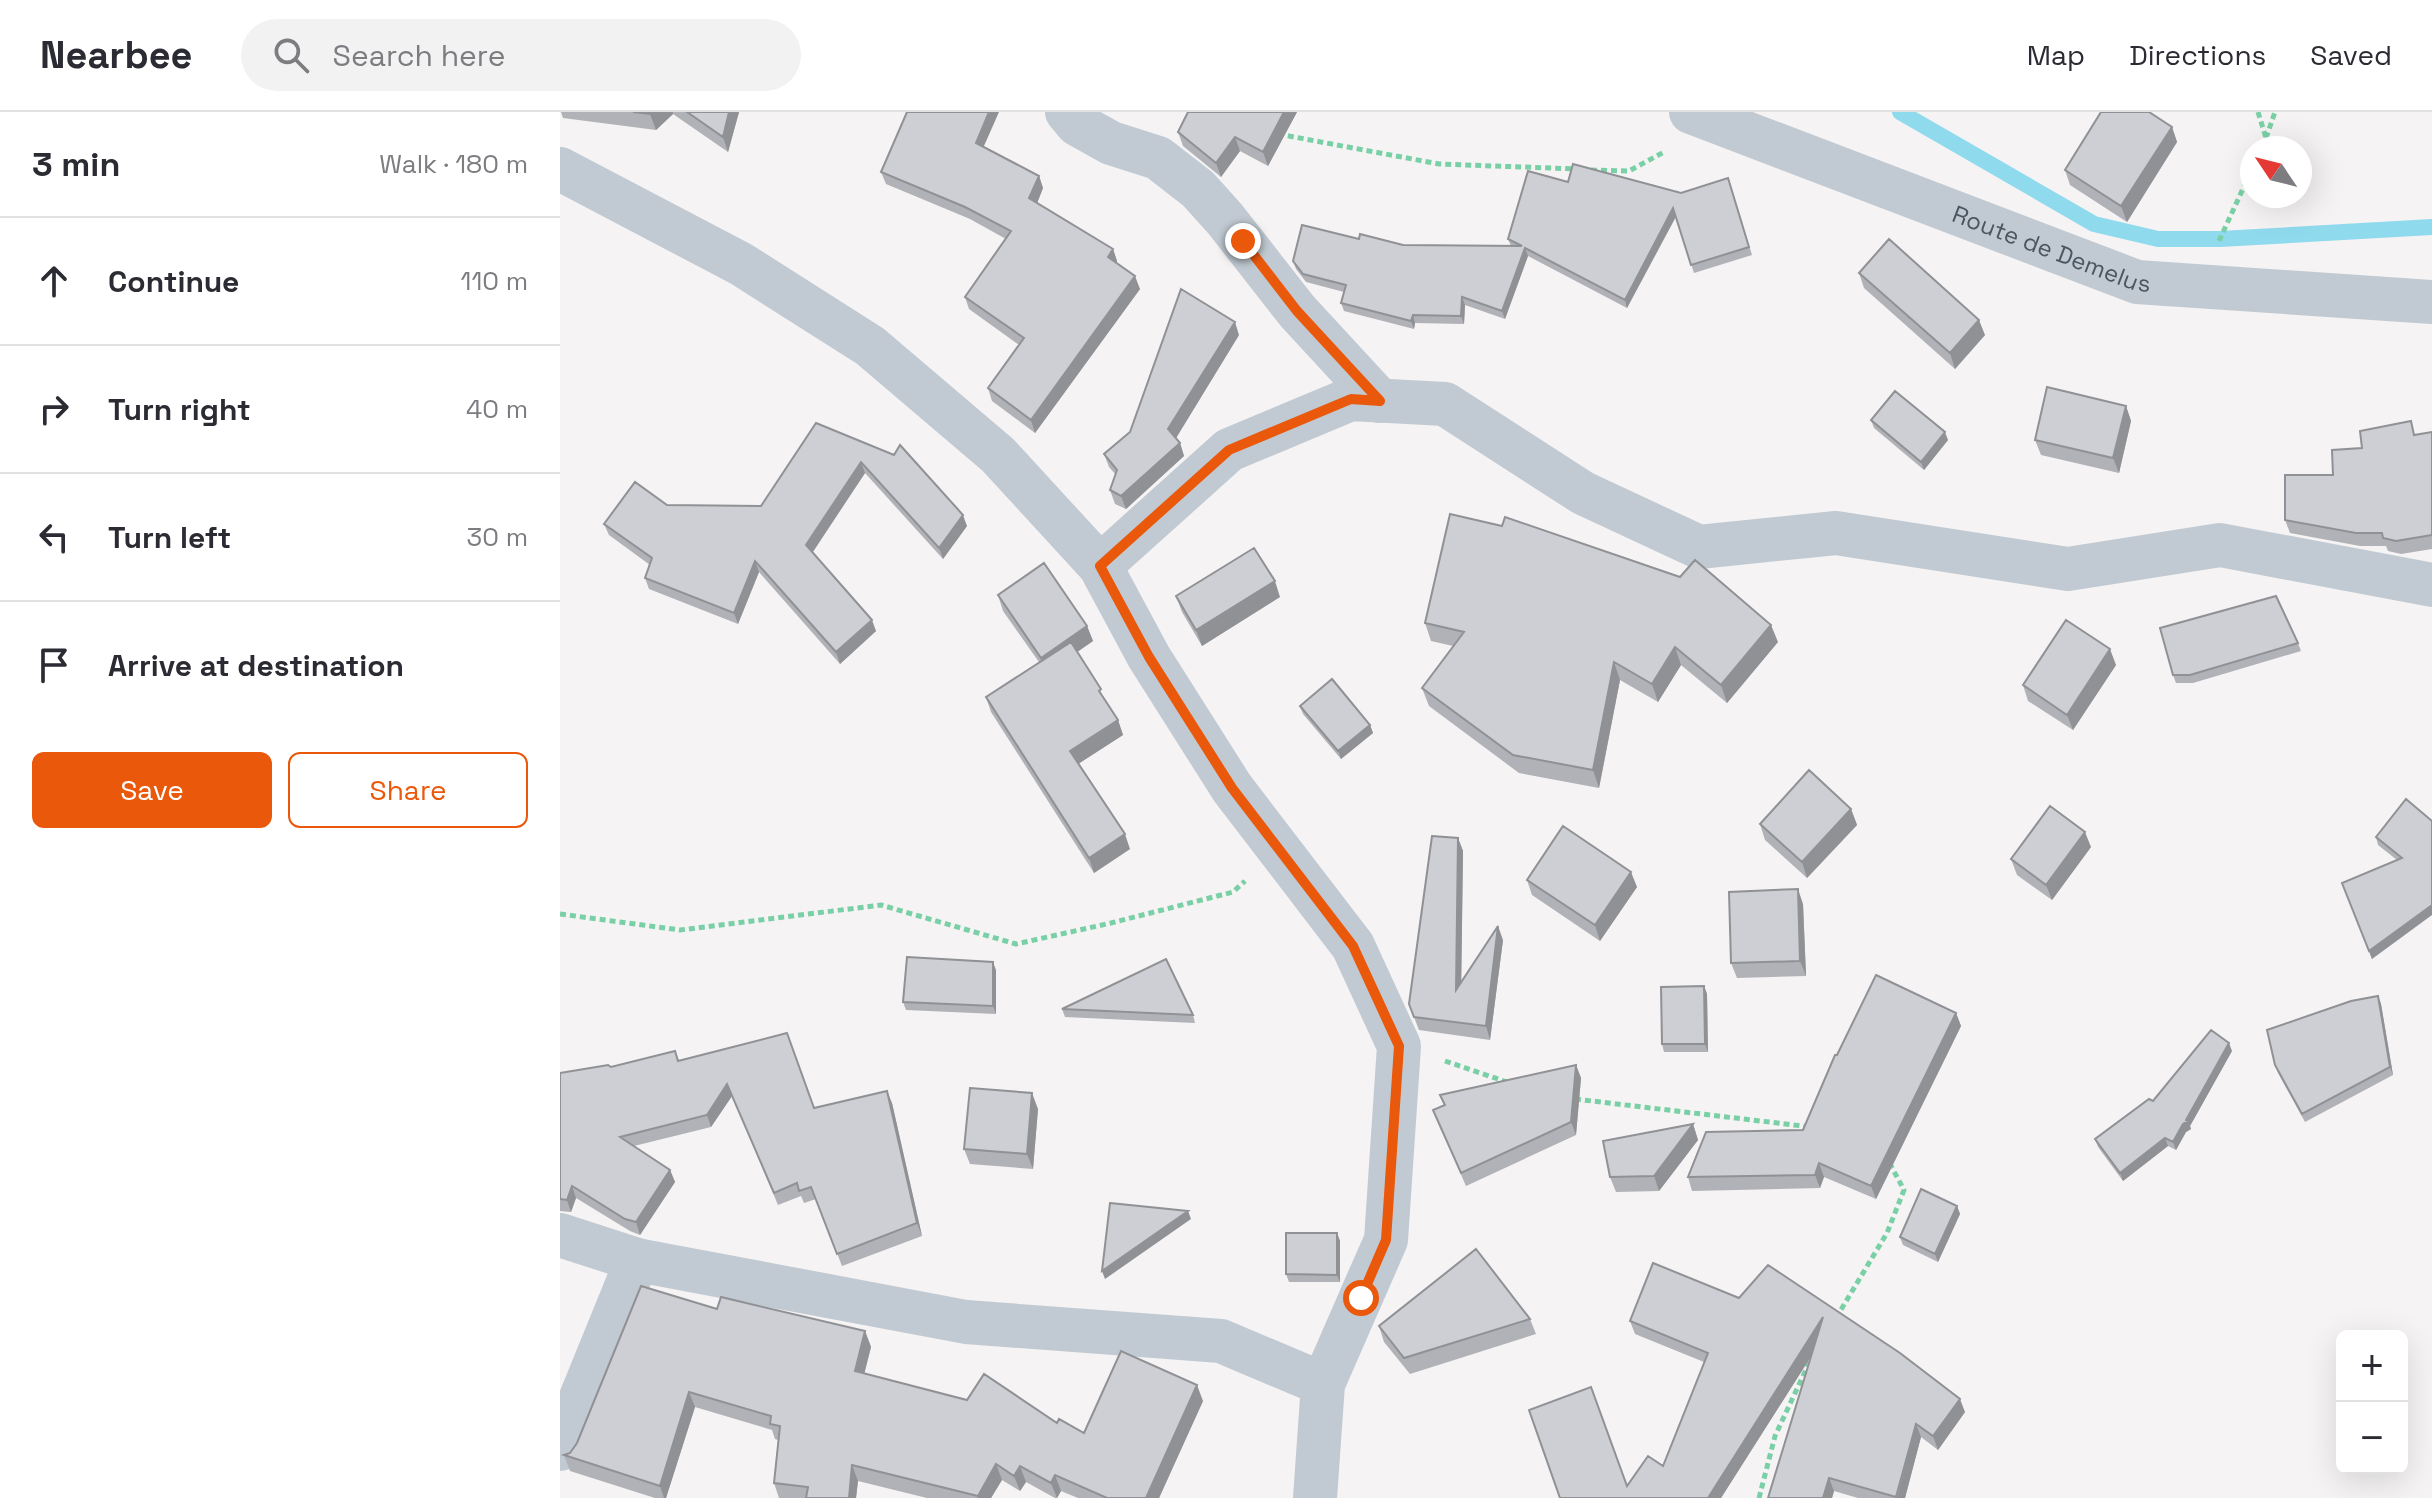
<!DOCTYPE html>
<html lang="en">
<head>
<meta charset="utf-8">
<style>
	:root { --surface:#fff; --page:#f2f2f3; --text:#2b2b33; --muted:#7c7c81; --line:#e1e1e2; --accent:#ea580c }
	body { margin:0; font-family:"Space Grotesk",sans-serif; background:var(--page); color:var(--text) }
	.controls { position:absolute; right:24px; bottom:24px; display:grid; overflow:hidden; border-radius:12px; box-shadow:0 8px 32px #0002 }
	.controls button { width:72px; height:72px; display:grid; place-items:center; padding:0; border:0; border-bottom:2px solid var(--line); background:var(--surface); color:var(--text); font:40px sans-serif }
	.compass { position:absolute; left:1680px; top:24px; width:72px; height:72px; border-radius:50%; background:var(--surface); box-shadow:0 8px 32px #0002; rotate:305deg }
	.stop { position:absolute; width:24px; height:24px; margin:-18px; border:6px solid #ea580c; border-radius:50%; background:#fff }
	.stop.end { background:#ea580c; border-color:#fff; box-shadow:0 2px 8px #0008 }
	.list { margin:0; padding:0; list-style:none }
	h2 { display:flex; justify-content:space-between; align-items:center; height:104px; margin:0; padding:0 32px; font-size:34px }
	h2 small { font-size:26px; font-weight:400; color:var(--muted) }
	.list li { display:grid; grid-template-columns:52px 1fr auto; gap:24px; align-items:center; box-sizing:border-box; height:128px; padding:0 32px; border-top:2px solid var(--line) }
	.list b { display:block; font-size:30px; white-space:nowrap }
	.list em { font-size:26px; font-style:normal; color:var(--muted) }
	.actions { display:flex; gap:16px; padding:24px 32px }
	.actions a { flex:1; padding:18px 0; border:2px solid var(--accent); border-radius:12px; text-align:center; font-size:28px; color:var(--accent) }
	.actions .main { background:var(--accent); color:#fff }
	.icon { flex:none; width:44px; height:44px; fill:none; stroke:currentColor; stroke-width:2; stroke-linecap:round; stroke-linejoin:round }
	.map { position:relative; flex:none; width:1872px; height:1386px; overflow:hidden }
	header { display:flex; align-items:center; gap:48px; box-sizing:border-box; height:112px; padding:0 40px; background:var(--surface); border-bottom:2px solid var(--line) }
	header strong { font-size:38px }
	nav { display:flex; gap:44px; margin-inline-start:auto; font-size:28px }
	.search { width:560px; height:72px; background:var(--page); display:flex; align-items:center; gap:20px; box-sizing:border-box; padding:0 28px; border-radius:44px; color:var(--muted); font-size:30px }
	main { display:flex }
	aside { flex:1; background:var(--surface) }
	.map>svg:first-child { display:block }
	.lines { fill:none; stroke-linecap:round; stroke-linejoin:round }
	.stream { stroke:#90daee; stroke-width:16 }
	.path { stroke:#7ad0a6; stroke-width:5; stroke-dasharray:6 4; stroke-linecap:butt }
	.minor { stroke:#c1cad2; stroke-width:44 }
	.wall { fill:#b0b2b7 }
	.shaded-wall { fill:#909195 }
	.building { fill:#cdcfd5; stroke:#909195; stroke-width:2 }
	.route { stroke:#ea580c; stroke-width:10 }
	.labels { text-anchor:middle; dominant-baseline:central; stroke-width:6; stroke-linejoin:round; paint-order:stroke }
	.street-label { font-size:24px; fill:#4a5661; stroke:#fff }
</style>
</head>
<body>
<header>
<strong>Nearbee</strong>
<div class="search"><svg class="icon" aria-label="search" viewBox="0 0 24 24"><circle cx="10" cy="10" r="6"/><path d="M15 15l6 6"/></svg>Search here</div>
<nav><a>Map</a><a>Directions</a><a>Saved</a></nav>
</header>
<main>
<aside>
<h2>3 min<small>Walk · 180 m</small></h2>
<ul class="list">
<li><svg class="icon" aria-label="ahead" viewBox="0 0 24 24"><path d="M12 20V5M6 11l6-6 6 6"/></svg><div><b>Continue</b></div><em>110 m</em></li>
<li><svg class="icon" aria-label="right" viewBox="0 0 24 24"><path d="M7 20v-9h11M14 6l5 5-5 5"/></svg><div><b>Turn right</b></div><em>40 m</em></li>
<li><svg class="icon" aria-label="left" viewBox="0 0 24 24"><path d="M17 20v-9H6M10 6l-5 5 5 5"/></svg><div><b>Turn left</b></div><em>30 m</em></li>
<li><svg class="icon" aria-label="arrive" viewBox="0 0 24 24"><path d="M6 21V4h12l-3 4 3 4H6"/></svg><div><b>Arrive at destination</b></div></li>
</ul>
<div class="actions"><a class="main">Save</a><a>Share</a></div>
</aside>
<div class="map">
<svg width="1872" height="1386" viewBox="0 0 1872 1386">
	<rect width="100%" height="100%" fill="#f5f3f3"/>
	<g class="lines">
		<path class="stream" d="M 1340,0 L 1534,112 L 1598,127 L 1660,127 L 1872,115"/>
		<path class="path" d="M 1698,0 L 1706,26 L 1701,36
			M 718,22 L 879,52 L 1017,57
			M 1706,26 L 1715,0
			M 1031,58 L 1069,59 L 1104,40
			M 1659,129 L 1692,57
			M 0,802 L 120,818 L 321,793 L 456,832 L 551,811 L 673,780 L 685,769
			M 885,949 L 947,970
			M 1015,987 L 1251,1015
			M 1276,1206 L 1327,1121 L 1344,1078 L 1329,1050
			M 1199,1386 L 1215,1324 L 1250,1249"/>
		<g class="minor">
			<path d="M 507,0 L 517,12 L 551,31 L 598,46 L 638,77 L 665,107 L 737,199 L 820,289"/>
			<path id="s1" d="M 1131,0 L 1577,170 L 1872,190"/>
			<path d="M 0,57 L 181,152 L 310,234 L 438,343 L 540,454 L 589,545 L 672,676 L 793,834 L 839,934 L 826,1128 L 763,1272 L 755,1386"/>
			<path d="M 540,454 L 669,338 L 791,287 L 885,292 L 1023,381 L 1139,435 L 1276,421 L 1508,457 L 1660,433 L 1872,473"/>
			<path d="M 0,1123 L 77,1148"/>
			<path d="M 0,1337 L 77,1148 L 406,1210 L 661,1229 L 763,1272"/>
		</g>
	</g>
	<path class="wall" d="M 1,0 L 179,0 L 168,40 L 113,2 L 96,18 L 3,6 Z
		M 628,0 L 737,0 L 708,54 L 680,39 L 661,65 L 623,34 L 618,20 Z
		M 1612,15 L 1617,30 L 1567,110 L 1510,73 L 1505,58 Z
		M 424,35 L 479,64 L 483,76 L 477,91 L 553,137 L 557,149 L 557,151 L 580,177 L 475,321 L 432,289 L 428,276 L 459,233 L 409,197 L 405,185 L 446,127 L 410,107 L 326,72 L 321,60 Z
		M 1168,66 L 1192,143 L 1134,161 L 1116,105 L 1067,196 L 968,144 L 945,207 L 905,193 L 904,212 L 855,211 L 854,217 L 784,199 L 781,191 L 784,180 L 746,170 L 736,157 L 733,149 L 799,127 L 843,133 L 951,134 L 948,127 L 1008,70 L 1121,81 Z
		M 1299,161 L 1425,223 L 1395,257 L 1304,176 Z
		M 679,223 L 616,326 L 620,331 L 624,344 L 566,397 L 555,392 L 550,378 L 556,363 L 549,355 L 544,342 L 570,320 Z
		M 1566,294 L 1571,309 L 1559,361 L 1481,343 L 1475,328 Z
		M 1311,308 L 1388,328 L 1364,358 L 1314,316 Z
		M 256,311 L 407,414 L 383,447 L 305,361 L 253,440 L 316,519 L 280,552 L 199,460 L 178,512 L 89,477 L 85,466 L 90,453 L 49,423 L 44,412 L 107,393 L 201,394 Z
		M 1872,320 L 1872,437 L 1841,442 L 1828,439 L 1826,434 L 1800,434 L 1730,421 L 1725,408 L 1802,336 Z
		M 438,483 L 527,514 L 533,529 L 517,540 L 546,589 L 558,608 L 563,623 L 518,652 L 570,737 L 534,761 L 431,600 L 426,585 L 479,550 L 443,499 Z
		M 616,484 L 720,485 L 642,534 L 622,500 Z
		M 865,511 L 1218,530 L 1167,591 L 1121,553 L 1098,590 L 1060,568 L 1039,676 L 959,661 L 869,594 L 862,576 L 893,534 L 871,529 Z
		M 1738,531 L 1741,539 L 1633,571 L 1616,571 L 1613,563 Z
		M 1556,553 L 1513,618 L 1468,589 L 1463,573 Z
		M 740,594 L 810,613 L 813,621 L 781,647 L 743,602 Z
		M 1291,697 L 1297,713 L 1247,766 L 1205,728 L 1200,712 Z
		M 1872,709 L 1812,847 L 1782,771 L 1837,748 L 1818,733 L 1816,725 Z
		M 898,726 L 903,739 L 901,870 L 943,828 L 930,928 L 859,918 L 849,892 Z
		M 1531,735 L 1492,788 L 1457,763 L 1451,747 Z
		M 967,768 L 1077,775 L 1040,829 L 972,783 Z
		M 1243,792 L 1246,864 L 1177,866 L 1171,851 Z
		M 436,858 L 436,902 L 346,898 L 343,890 Z
		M 1144,874 L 1147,882 L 1148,940 L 1104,940 L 1102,932 Z
		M 1818,884 L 1821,892 L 1833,963 L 1745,1010 L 1718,961 L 1715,953 Z
		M 502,897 L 633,903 L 635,911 L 505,905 Z
		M 1396,901 L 1401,914 L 1316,1087 L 1264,1065 L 1260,1076 L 1132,1079 L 1128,1065 L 1243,1018 L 1277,943 Z
		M 115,939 L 119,949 L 254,996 L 332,991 L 362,1124 L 282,1154 L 256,1087 L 244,1091 L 241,1084 L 218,1093 L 172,984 L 151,1015 L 74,1034 L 110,1058 L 115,1070 L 80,1123 L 70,1119 L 16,1086 L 11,1100 L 0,1099 L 0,961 L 51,955 Z
		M 1672,939 L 1630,1014 L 1631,1017 L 1626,1020 L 1616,1038 L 1608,1034 L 1563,1069 L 1538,1035 L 1535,1027 Z
		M 1016,953 L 1021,966 L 1016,1023 L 906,1074 L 873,998 L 884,993 L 880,983 Z
		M 478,997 L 473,1057 L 410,1052 L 404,1037 Z
		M 1133,1012 L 1138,1028 L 1099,1079 L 1056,1080 L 1050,1065 Z
		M 1397,1094 L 1400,1102 L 1378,1150 L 1343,1133 L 1340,1125 Z
		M 777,1121 L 780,1129 L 780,1170 L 729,1170 L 726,1162 Z
		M 1093,1151 L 1405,1300 L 1378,1338 L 1361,1325 L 1345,1386 L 1298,1386 L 1274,1379 L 1272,1386 L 1208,1386 L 1251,1244 L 1161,1386 L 1000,1386 L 1067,1374 L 1103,1354 L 1144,1250 L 1075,1222 L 1070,1209 Z
		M 157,1197 L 305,1219 L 311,1235 L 304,1261 L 497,1311 L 524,1321 L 643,1289 L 599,1386 L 518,1386 L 501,1379 L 497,1386 L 495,1386 L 466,1370 L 460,1379 L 442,1368 L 431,1386 L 367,1386 L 298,1369 L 296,1386 L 219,1386 L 214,1371 L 218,1328 L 215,1327 L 212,1318 L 135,1295 L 106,1386 L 95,1386 L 10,1359 L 4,1343 L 10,1341 Z
		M 970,1207 L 976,1222 L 850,1262 L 824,1230 L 819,1214 Z"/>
	<path class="shaded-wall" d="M 93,0 L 113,0 L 113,2 L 96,18 L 90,2 Z
		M 169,0 L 179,0 L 168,40 L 163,25 Z
		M 429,0 L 439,0 L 420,43 L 416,31 Z
		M 724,0 L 737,0 L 708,54 L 703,40 Z
		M 1612,15 L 1617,30 L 1567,110 L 1561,94 Z
		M 675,25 L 680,39 L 661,65 L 656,51 Z
		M 479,64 L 483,76 L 474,99 L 469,86 Z
		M 1113,96 L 1116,104 L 1067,196 L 1065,188 Z
		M 965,136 L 968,144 L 945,207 L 942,199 Z
		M 553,137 L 557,149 L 553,157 L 548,145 Z
		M 575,164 L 580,177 L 475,321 L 471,308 Z
		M 902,185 L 905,193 L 904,212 L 901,204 Z
		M 853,203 L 855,211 L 854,217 L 851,209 Z
		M 1419,208 L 1425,223 L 1395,257 L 1390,241 Z
		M 675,210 L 679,223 L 613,331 L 608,317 Z
		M 1566,294 L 1571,309 L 1559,361 L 1553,346 Z
		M 1385,320 L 1388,328 L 1364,358 L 1361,350 Z
		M 620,331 L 624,344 L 566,397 L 561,384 Z
		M 301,350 L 305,361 L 250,444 L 246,433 Z
		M 403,403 L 407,414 L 383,447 L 379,436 Z
		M 195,449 L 199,460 L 178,512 L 174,501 Z
		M 715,469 L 720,485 L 642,534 L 636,518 Z
		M 312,508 L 316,519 L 280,552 L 276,540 Z
		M 1211,513 L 1218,530 L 1167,591 L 1161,573 Z
		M 527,514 L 533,529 L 487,561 L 481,546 Z
		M 1115,535 L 1121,553 L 1098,590 L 1092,572 Z
		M 1550,537 L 1556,553 L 1513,618 L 1507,603 Z
		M 1054,550 L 1060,568 L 1039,676 L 1033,658 Z
		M 558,608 L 563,623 L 515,654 L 510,639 Z
		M 810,613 L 813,621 L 781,647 L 778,639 Z
		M 1291,697 L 1297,713 L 1247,766 L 1242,750 Z
		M 1525,720 L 1531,735 L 1492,788 L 1486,773 Z
		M 565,722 L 570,737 L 534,761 L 529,746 Z
		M 898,726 L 903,739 L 901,891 L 896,878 Z
		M 1071,760 L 1077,775 L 1040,829 L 1035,813 Z
		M 1238,777 L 1243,792 L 1246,864 L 1240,849 Z
		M 1872,793 L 1872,803 L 1812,847 L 1809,839 Z
		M 938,814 L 943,828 L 930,928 L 926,914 Z
		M 433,850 L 436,858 L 436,902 L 433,894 Z
		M 1144,874 L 1147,882 L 1148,940 L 1145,932 Z
		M 1818,884 L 1821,892 L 1833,963 L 1830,955 Z
		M 1396,901 L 1401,914 L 1316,1087 L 1311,1074 Z
		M 1669,931 L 1672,939 L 1630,1014 L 1631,1017 L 1626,1020 L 1616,1038 L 1613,1030 Z
		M 1016,953 L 1021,966 L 1016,1023 L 1011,1010 Z
		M 167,972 L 172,984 L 151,1015 L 147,1003 Z
		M 327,979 L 332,991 L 362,1124 L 357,1111 Z
		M 472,981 L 478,997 L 473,1057 L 467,1042 Z
		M 1133,1012 L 1138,1028 L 1099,1079 L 1094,1064 Z
		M 1605,1026 L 1608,1034 L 1563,1069 L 1560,1061 Z
		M 1259,1051 L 1264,1065 L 1260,1076 L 1255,1063 Z
		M 110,1058 L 115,1070 L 80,1123 L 76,1110 Z
		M 12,1074 L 16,1086 L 11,1100 L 7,1088 Z
		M 1397,1094 L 1400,1102 L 1378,1150 L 1375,1142 Z
		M 628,1099 L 631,1107 L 545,1167 L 542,1159 Z
		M 777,1121 L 780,1129 L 780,1170 L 777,1163 Z
		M 1263,1205 L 1268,1218 L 1161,1386 L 1148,1386 Z
		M 305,1219 L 311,1235 L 301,1275 L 295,1259 Z
		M 637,1273 L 643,1289 L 599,1386 L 586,1386 Z
		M 129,1280 L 135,1295 L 106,1386 L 104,1386 L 100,1374 Z
		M 1400,1287 L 1405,1300 L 1378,1338 L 1373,1324 Z
		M 1356,1312 L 1361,1325 L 1345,1386 L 1337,1386 Z
		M 436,1352 L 442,1368 L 431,1386 L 418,1386 L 418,1384 Z
		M 292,1353 L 298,1369 L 296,1386 L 289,1386 Z
		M 460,1354 L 466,1370 L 460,1379 L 454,1364 Z
		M 495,1363 L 501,1379 L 497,1386 L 491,1371 Z
		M 1269,1366 L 1274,1379 L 1272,1386 L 1263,1386 Z"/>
	<path class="building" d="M 73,0 L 93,0 L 90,2 Z
		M 127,0 L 169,0 L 163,25 Z
		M 347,0 L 429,0 L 416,31 L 479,64 L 469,86 L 553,137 L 548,145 L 575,164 L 471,308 L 428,276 L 464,226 L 405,185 L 451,119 L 405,95 L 321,60 Z
		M 628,0 L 724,0 L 703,40 L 675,25 L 656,51 L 618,20 Z
		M 1541,0 L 1589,0 L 1612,15 L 1561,94 L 1505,58 Z
		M 1013,52 L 1121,81 L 1168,66 L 1189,135 L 1131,153 L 1113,96 L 1065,188 L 965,136 L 942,199 L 902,185 L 901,204 L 853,203 L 851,209 L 781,191 L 786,173 L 743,162 L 733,149 L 742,113 L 799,127 L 800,122 L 843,133 L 962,134 L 948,127 L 968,59 L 1008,70 Z
		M 1329,127 L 1419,208 L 1390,241 L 1299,161 Z
		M 621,177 L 675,210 L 608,317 L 620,331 L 561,384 L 550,378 L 557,358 L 544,342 L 570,320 Z
		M 1487,275 L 1566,294 L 1553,346 L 1475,328 Z
		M 1335,279 L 1385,320 L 1361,350 L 1311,308 Z
		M 1851,309 L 1854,323 L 1872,320 L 1872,423 L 1836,429 L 1823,426 L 1822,421 L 1796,421 L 1725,408 L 1725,363 L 1773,363 L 1772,338 L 1802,336 L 1800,319 Z
		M 256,311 L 334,343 L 340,333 L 403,403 L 379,436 L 301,350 L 246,433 L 312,508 L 276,540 L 195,449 L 174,501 L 85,466 L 92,446 L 44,412 L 75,370 L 107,393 L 201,394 Z
		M 890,402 L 942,414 L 945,405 L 1120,465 L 1135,448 L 1211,513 L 1161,573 L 1115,535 L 1092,572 L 1054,550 L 1033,658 L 953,643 L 862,576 L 904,520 L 865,511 Z
		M 694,436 L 715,469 L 636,518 L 616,484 Z
		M 484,451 L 527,514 L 481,546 L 438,483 Z
		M 1716,484 L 1738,531 L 1630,563 L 1613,563 L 1600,516 Z
		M 1506,508 L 1550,537 L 1507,603 L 1463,573 Z
		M 511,530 L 541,577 L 539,579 L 558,608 L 510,639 L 565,722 L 529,746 L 426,585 Z
		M 772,567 L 810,613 L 778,639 L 740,594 Z
		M 1249,658 L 1291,697 L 1242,750 L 1200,712 Z
		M 1846,687 L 1872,709 L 1872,793 L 1809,839 L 1782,771 L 1842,746 L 1816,725 Z
		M 1490,694 L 1525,720 L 1486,773 L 1451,747 Z
		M 1003,714 L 1071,760 L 1035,813 L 967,768 Z
		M 872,724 L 898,726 L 896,878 L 938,814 L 926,914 L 854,905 L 849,892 Z
		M 1238,777 L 1240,849 L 1171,851 L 1169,780 Z
		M 347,845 L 433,850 L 433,894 L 343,890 Z
		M 606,847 L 633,903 L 502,897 Z
		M 1316,863 L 1396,901 L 1311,1074 L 1259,1051 L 1255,1063 L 1128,1065 L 1146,1020 L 1243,1018 L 1275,943 L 1277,943 Z
		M 1144,874 L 1145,932 L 1102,932 L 1101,875 Z
		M 1818,884 L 1830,955 L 1742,1002 L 1715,953 L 1707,918 L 1791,889 Z
		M 1651,918 L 1669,931 L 1626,1008 L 1628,1009 L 1623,1012 L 1613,1030 L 1605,1026 L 1560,1061 L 1535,1027 L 1589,987 L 1593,989 Z
		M 227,921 L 254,996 L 327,979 L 357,1111 L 277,1142 L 251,1075 L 239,1079 L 237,1071 L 214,1081 L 167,972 L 147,1003 L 60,1025 L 110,1058 L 76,1110 L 65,1107 L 12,1074 L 7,1088 L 0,1087 L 0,961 L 48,953 L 51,955 L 115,939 L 118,949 Z
		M 1016,953 L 1011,1010 L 901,1061 L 873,998 L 885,993 L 880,983 Z
		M 410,976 L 472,981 L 467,1042 L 404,1037 Z
		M 1133,1012 L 1094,1064 L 1050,1065 L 1043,1029 Z
		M 1361,1077 L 1397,1094 L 1375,1142 L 1340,1125 Z
		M 550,1091 L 628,1099 L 542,1159 Z
		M 726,1121 L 777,1121 L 777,1163 L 726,1162 Z
		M 916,1137 L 970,1207 L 844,1246 L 819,1214 Z
		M 1093,1151 L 1179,1186 L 1208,1153 L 1340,1241 L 1400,1287 L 1373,1324 L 1356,1312 L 1336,1385 L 1269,1366 L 1263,1386 L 1208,1386 L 1263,1205 L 1148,1386 L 1000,1386 L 969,1298 L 1031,1275 L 1067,1374 L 1088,1344 L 1103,1354 L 1148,1241 L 1070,1209 Z
		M 81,1174 L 157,1197 L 161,1185 L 305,1219 L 295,1259 L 407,1288 L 424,1262 L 497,1311 L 499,1307 L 524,1321 L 561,1239 L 637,1273 L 586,1386 L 547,1386 L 495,1363 L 491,1371 L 460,1354 L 454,1364 L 436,1352 L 418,1384 L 292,1353 L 289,1386 L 246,1386 L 248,1375 L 214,1371 L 220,1314 L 210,1312 L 211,1304 L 129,1280 L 100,1374 L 4,1343 L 10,1341 L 17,1331 Z"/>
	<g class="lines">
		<path class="route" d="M 683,129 L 737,199 L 820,289 L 791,287 L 669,338 L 540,454 L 589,545 L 672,676 L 793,834 L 839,934 L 826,1128 L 801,1186"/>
	</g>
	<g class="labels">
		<g class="street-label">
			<text stroke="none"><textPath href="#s1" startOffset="386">Route de Demelus</textPath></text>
		</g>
	</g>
</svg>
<div class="controls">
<button>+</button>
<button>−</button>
</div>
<svg class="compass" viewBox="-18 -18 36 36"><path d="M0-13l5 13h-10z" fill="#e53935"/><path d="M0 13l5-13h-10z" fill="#7c7c81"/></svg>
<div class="stop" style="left:801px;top:1186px"></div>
<div class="stop end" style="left:683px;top:129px"></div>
</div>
</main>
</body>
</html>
